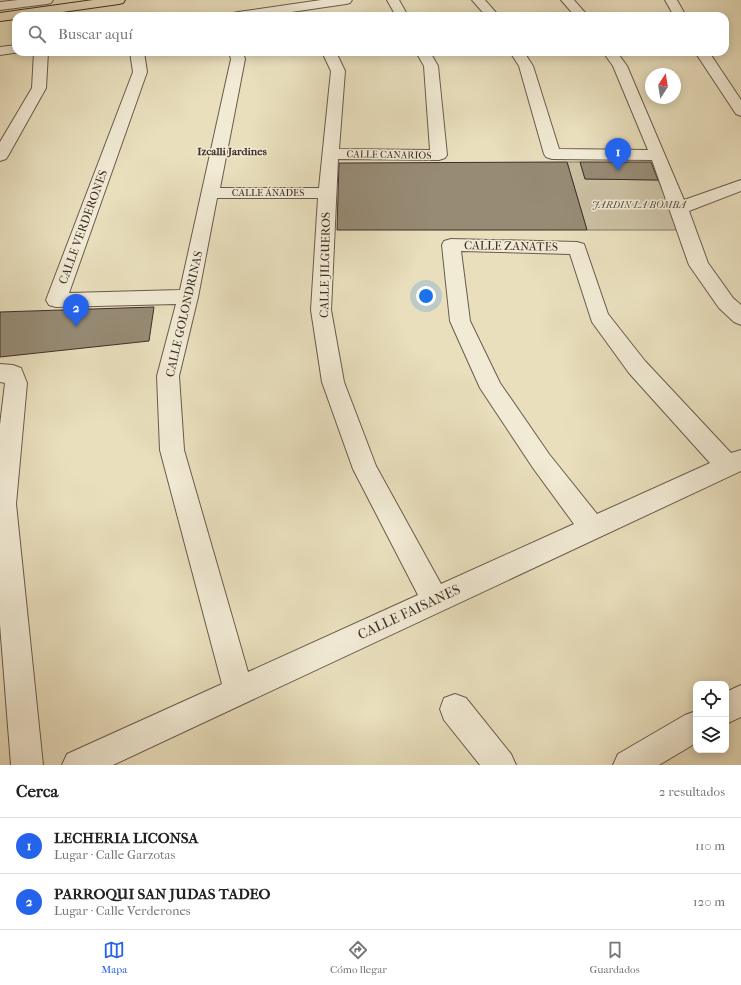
<!DOCTYPE html>
<html lang="es">
<head>
<meta charset="utf-8">
<style>
	:root { --surface:#fff; --page:#f2f2f2; --text:#222; --muted:#767676; --line:#e0e0e0; --accent:#2563eb }
	body { margin:0; font-family:"IM FELL French Canon",serif; background:var(--page); color:var(--text) }
	.controls { position:absolute; right:12px; bottom:12px; display:grid; overflow:hidden; border-radius:8px; box-shadow:0 2px 10px #0003 }
	.controls button { width:36px; height:36px; display:grid; place-items:center; padding:0; border:0; border-bottom:1px solid var(--line); background:var(--surface); color:var(--text); font:20px sans-serif }
	.compass { position:absolute; left:645px; top:68px; width:36px; height:36px; border-radius:50%; background:var(--surface); box-shadow:0 2px 10px #0003; rotate:12deg }
	.you { position:absolute; left:426px; top:296px; width:14px; height:14px; margin:-10px; border:3px solid #fff; border-radius:50%; background:#1a73e8; box-shadow:0 0 0 6px #1a73e833 }
	.badge { display:grid; place-items:center; width:26px; height:26px; border-radius:50%; background:var(--accent); color:#fff; font-size:13px; font-weight:700 }
	.pin { position:absolute; translate:-50% -33px; filter:drop-shadow(0 1px 2px #0008) }
	.pin::after { content:''; position:absolute; top:21px; width:14px; height:12px; background:inherit; clip-path:polygon(0 0,100% 0,50% 100%) }
	.list { margin:0; padding:0; list-style:none }
	h2 { display:flex; justify-content:space-between; align-items:center; height:52px; margin:0; padding:0 16px; font-size:17px }
	h2 small { font-size:13px; font-weight:400; color:var(--muted) }
	.list li { display:grid; grid-template-columns:26px 1fr auto; gap:12px; align-items:center; box-sizing:border-box; height:56px; padding:0 16px; border-top:1px solid var(--line) }
	.list b { display:block; font-size:15px; white-space:nowrap }
	.list p { margin:0; font-size:13px; white-space:nowrap; color:var(--muted) }
	.list em { font-size:13px; font-style:normal; color:var(--muted) }
	.icon { flex:none; width:22px; height:22px; fill:none; stroke:currentColor; stroke-width:2; stroke-linecap:round; stroke-linejoin:round }
	.map { position:relative; flex:none; width:741px; height:765px; overflow:hidden }
	.search { position:absolute; background:var(--surface); box-shadow:0 2px 10px #0003; left:12px; right:12px; top:12px; height:44px; display:flex; align-items:center; gap:10px; box-sizing:border-box; padding:0 14px; border-radius:12px; color:var(--muted); font-size:15px }
	.sheet { height:164px; background:var(--surface) }
	nav { display:flex; justify-content:space-around; align-items:center; box-sizing:border-box; height:56px; border-top:1px solid var(--line); background:var(--surface); font-size:11px; color:var(--muted) }
	nav a { display:grid; justify-items:center; gap:2px }
	nav .on { color:var(--accent) }
	.map>svg:first-child { display:block }
	.green { fill:#ccc1a4; stroke:#857866 }
	.building { fill:#978b75; stroke:#3e2f28 }
	.lines { fill:none; stroke-linecap:round; stroke-linejoin:round }
	.minor-casing { stroke:#695b4d; stroke-width:2 }
	.major-casing { stroke:#3e2f28; stroke-width:2 }
	.minor { fill:#f1ead4; fill-rule:evenodd }
	.major { fill:#e9dfbd; fill-rule:evenodd }
	.labels { text-anchor:middle; dominant-baseline:central; stroke-width:3; stroke-linejoin:round; paint-order:stroke }
	.far-street-label { font-size:10px; fill:#3e2f28; stroke:#f1ead4 }
	.far-park-label { font-size:10px; font-style:italic; fill:#5a4c41; stroke:#f1ead4 }
	.far-neighbourhood-label { font-size:11px; font-weight:bold; fill:#3e2f28; stroke:#f1ead4 }
	.street-label { font-size:12px; fill:#3e2f28; stroke:#f1ead4 }
	.near-street-label { font-size:14px; fill:#3e2f28; stroke:#f1ead4 }
</style>
</head>
<body>
<div class="map">
<svg width="741" height="765" viewBox="0 0 741 765">
	<rect width="100%" height="100%" fill="#e9dfbd"/>
	<filter id="stains"><feTurbulence type="fractalNoise" baseFrequency=".005" numOctaves="4"/><feColorMatrix values="0 0 0 0 .2 0 0 0 0 .09 0 0 0 0 .02 0 0 0 .5 -.17"/></filter>
	<radialGradient id="worn" r=".72"><stop offset=".6" stop-color="#630" stop-opacity="0"/><stop offset="1" stop-color="#630" stop-opacity=".3"/></radialGradient>
	<path class="green" d="M 567,162 L 580,162 L 585,179 L 658,180 L 679,230 L 587,230 Z"/>
	<path class="building" d="M 567,162 L 587,230 L 337,230 L 339,163 Z
		M 580,162 L 651,162 L 658,180 L 585,179 Z
		M 154,307 L 149,341 L 0,357 L 0,312 Z"/>
	<g class="lines">
		<defs>
			<path id="minor" d="M 18,0 L 53,0 L 51,3 L 47,4 L 0,10 L 0,2 Z
				M 321,0 L 352,0 L 350,3 L 346,4 L 264,16 L 232,16 L 233,13 L 238,12 Z
				M 387,0 L 399,0 L 408,16 L 396,16 Z
				M 472,0 L 485,0 L 499,16 L 486,16 Z
				M 561,0 L 574,0 L 588,16 L 575,16 Z
				M 665,0 L 677,0 L 686,16 L 674,16 Z
				M 16,45 L 16,52 L 20,52 L 0,55 L 0,47 Z
				M 34,52 L 48,52 L 46,88 L 8,156 L 6,159 L 0,161 L 0,142 L 32,88 Z
				M 130,52 L 144,52 L 147,72 L 69,293 L 180,290 L 231,59 L 229,52 L 243,52 L 245,59 L 220,188 L 319,188 L 331,71 L 322,52 L 336,52 L 345,71 L 339,149 L 430,150 L 424,66 L 416,52 L 430,52 L 438,66 L 447,155 L 445,158 L 439,160 L 338,159 L 331,310 L 344,382 L 376,466 L 441,584 L 574,524 L 533,468 L 480,388 L 450,321 L 442,245 L 444,241 L 451,239 L 577,242 L 584,244 L 608,314 L 645,361 L 731,453 L 741,450 L 741,471 L 113,765 L 62,765 L 67,754 L 222,684 L 160,450 L 157,376 L 176,304 L 56,307 L 49,305 L 46,300 L 133,72 ZM 217,198 L 318,198 L 311,310 L 322,382 L 353,469 L 418,595 L 248,672 L 184,450 L 179,376 L 198,297 ZM 461,251 L 570,254 L 592,322 L 629,373 L 710,463 L 597,514 L 549,454 L 500,383 L 470,321 Z
				M 510,52 L 524,52 L 533,66 L 559,149 L 648,150 L 613,66 L 603,52 L 617,52 L 627,66 L 684,200 L 741,180 L 741,191 L 689,211 L 708,263 L 733,298 L 741,305 L 741,325 L 734,322 L 719,308 L 689,265 L 652,160 L 552,159 L 546,157 L 544,154 L 519,66 Z
				M 695,52 L 709,52 L 741,100 L 741,116 L 736,114 Z
				M 0,364 L 13,365 L 21,368 L 27,383 L 16,504 L 43,765 L 11,765 L 0,624 L 0,425 L 5,383 L 0,382 Z
				M 741,685 L 741,717 L 726,724 L 726,692 Z
				M 455,694 L 466,698 L 511,754 L 516,765 L 480,765 L 444,720 L 440,709 L 444,698 Z
				M 696,711 L 696,743 L 659,765 L 613,765 L 618,754 L 685,715 Z"/>
			<path id="major" d="M 93,0 L 125,0 L 123,3 L 119,4 L 34,16 L 16,16 L 16,19 L 0,21 L 0,13 Z"/>
		</defs>
		<use href="#minor" class="minor-casing"/>
		<use href="#major" class="major-casing"/>
		<use href="#minor" class="minor"/>
		<use href="#major" class="major"/>
	</g>
	<g class="labels">
		<g class="far-street-label">
			<text transform="translate(389 155) rotate(1)">CALLE CANARIOS</text>
			<text x="268" y="193">CALLE ÁNADES</text>
		</g>
		<g class="far-park-label">
			<text x="639" y="205">JARDIN LA BOMBA</text>
		</g>
		<g class="far-neighbourhood-label">
			<text x="232" y="151">Izcalli Jardines</text>
		</g>
		<g class="street-label">
			<text transform="translate(83 227) rotate(-70)">CALLE VERDERONES</text>
			<text transform="translate(511 246) rotate(1)">CALLE ZANATES</text>
			<text transform="translate(325 265) rotate(-89)">CALLE JILGUEROS</text>
			<text transform="translate(184 314) rotate(-77)">CALLE GOLONDRINAS</text>
		</g>
		<g class="near-street-label">
			<text transform="translate(409 612) rotate(-25)">CALLE FAISANES</text>
		</g>
	</g>
	<rect width="100%" height="100%" filter="url(#stains)"/>
	<rect width="100%" height="100%" fill="url(#worn)"/>
</svg>
<div class="controls">
<button><svg class="icon" aria-label="locate" viewBox="0 0 24 24"><circle cx="12" cy="12" r="6"/><path d="M12 2v4M12 18v4M2 12h4M18 12h4"/></svg></button>
<button><svg class="icon" aria-label="layers" viewBox="0 0 24 24"><path d="M12 4l9 5-9 5-9-5zM3 14l9 5 9-5"/></svg></button>
</div>
<svg class="compass" viewBox="-18 -18 36 36"><path d="M0-13l5 13h-10z" fill="#e53935"/><path d="M0 13l5-13h-10z" fill="#767676"/></svg>
<div class="you"></div>
<div class="pin badge" style="left:618px;top:171px">1</div>
<div class="pin badge" style="left:76px;top:327px">2</div>
<div class="search"><svg class="icon" aria-label="search" viewBox="0 0 24 24"><circle cx="10" cy="10" r="6"/><path d="M15 15l6 6"/></svg>Buscar aquí</div>
</div>
<section class="sheet">
<h2>Cerca<small>2 resultados</small></h2>
<ul class="list">
<li><span class="badge">1</span><div><b>LECHERIA LICONSA</b><p>Lugar · Calle Garzotas</p></div><em>110 m</em></li>
<li><span class="badge">2</span><div><b>PARROQUI SAN JUDAS TADEO</b><p>Lugar · Calle Verderones</p></div><em>120 m</em></li>
</ul>
</section>
<nav>
<a class="on"><svg class="icon" aria-label="map" viewBox="0 0 24 24"><path d="M3 6l6-2 6 2 6-2v14l-6 2-6-2-6 2zM9 4v14M15 6v14"/></svg>Mapa</a>
<a><svg class="icon" aria-label="directions" viewBox="0 0 24 24"><path d="M12 3l9 9-9 9-9-9zM9 14v-3h6M13 9l2 2-2 2"/></svg>Cómo llegar</a>
<a><svg class="icon" aria-label="saved" viewBox="0 0 24 24"><path d="M7 4h10v16l-5-4-5 4z"/></svg>Guardados</a>
</nav>
</body>
</html>
